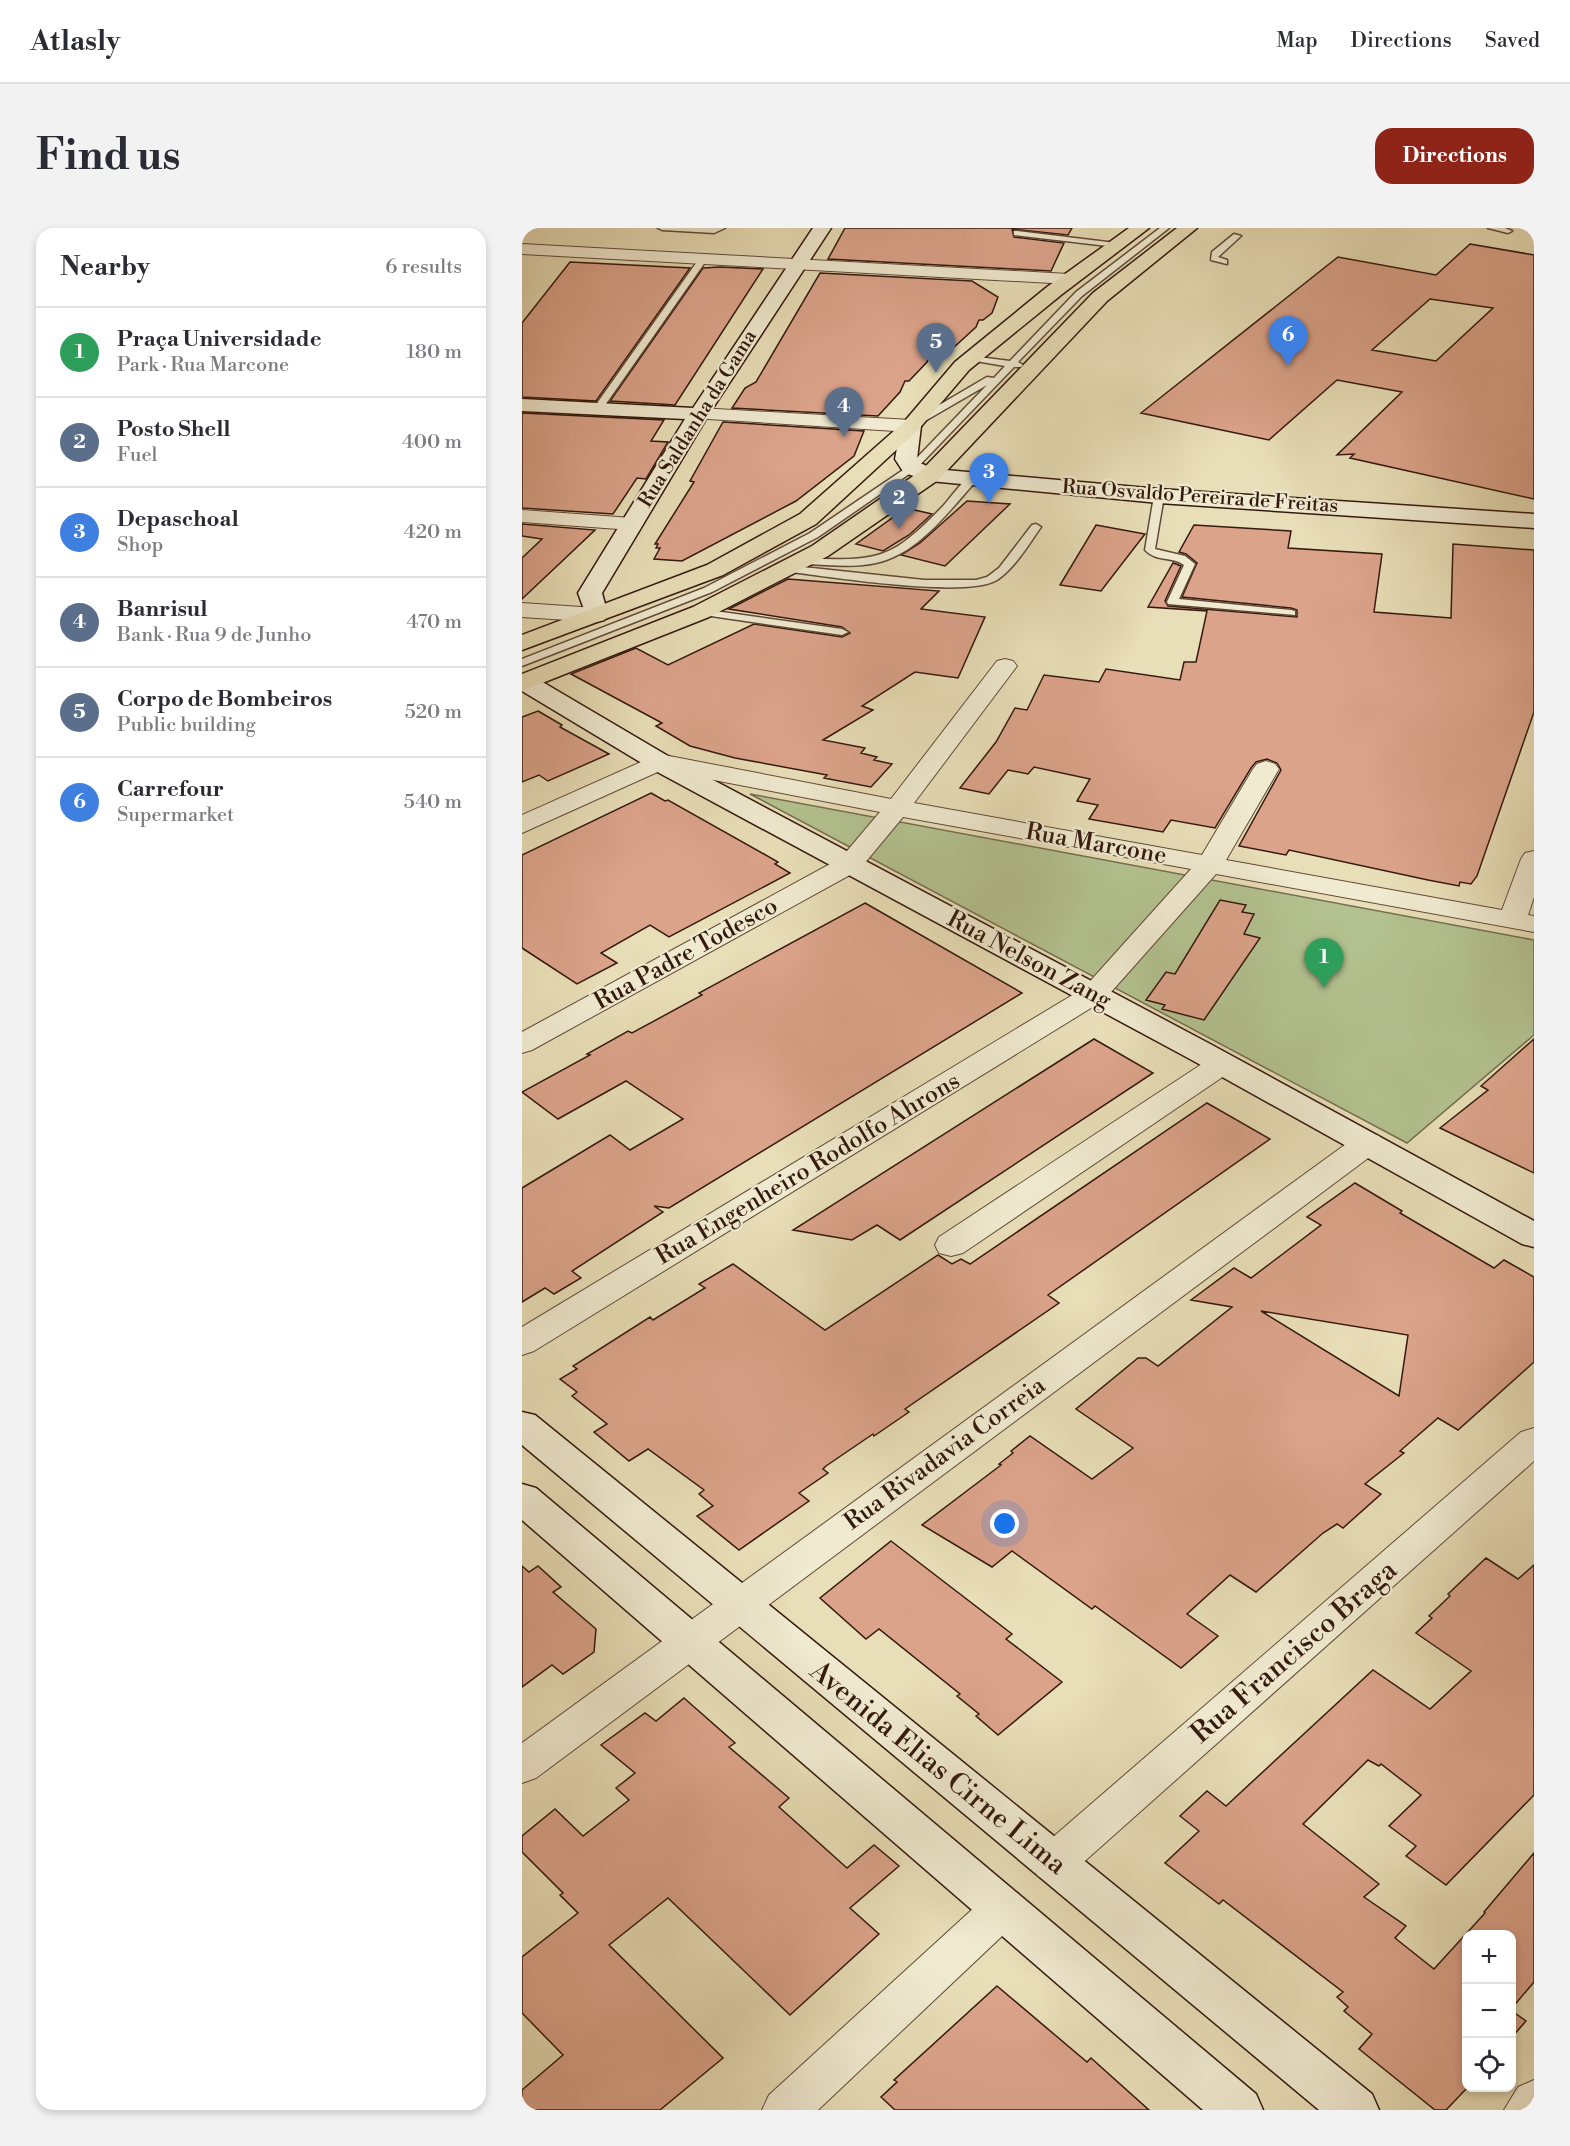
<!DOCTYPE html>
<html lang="en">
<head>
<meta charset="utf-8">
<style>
	:root { --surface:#fff; --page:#f2f2f3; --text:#2b2b33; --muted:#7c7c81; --line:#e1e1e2; --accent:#8f2418 }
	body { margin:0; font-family:"Libre Bodoni",serif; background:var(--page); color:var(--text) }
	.controls { position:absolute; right:18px; bottom:18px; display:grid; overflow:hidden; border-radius:12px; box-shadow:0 3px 9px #0003 }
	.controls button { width:54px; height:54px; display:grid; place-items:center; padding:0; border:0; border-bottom:2px solid var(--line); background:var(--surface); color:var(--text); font:30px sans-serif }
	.you { position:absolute; left:483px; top:1296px; width:21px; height:21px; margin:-15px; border:4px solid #fff; border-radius:50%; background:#1a73e8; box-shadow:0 0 0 9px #1a73e833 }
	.badge { display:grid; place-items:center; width:39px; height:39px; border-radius:50%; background:var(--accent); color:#fff; font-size:20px; font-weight:700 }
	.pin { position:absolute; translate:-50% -50px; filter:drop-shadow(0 2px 3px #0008) }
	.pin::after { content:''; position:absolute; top:32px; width:21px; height:18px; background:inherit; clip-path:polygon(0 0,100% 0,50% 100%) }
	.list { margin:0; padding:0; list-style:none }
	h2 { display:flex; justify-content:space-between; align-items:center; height:78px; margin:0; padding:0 24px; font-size:26px }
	h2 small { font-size:20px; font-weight:400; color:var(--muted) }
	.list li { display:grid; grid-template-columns:39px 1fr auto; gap:18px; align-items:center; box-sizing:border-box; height:90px; padding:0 24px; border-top:2px solid var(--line) }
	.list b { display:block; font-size:22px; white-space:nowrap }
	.list p { margin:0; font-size:20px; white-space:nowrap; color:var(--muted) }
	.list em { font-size:20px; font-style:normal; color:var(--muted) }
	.icon { flex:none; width:33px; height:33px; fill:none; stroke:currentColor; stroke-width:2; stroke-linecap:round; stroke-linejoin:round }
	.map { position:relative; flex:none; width:1012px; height:1882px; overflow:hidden; border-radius:18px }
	header { display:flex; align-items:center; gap:36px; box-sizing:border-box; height:84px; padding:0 30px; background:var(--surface); border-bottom:2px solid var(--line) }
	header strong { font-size:28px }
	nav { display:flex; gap:33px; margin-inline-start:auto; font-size:21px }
	.intro { display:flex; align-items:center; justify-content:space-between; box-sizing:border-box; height:144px; padding:0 36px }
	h1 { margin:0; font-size:42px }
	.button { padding:15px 27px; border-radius:18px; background:var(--accent); color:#fff; font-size:21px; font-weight:700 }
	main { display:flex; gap:36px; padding:0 36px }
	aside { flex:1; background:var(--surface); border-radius:18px; box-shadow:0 3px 9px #0003 }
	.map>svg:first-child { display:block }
	.green { fill:#b3c290; stroke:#746e4f; stroke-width:1.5 }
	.building { fill:#dba38a; stroke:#34190e; stroke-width:1.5; fill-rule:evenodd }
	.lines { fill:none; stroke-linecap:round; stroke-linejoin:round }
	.lane-casing { stroke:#614a38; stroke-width:3 }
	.street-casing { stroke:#614a38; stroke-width:2 }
	.secondary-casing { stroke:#34190e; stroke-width:3 }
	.primary-casing { stroke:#34190e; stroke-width:3 }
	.lane { fill:#f0ead0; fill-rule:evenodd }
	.street { fill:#f0ead0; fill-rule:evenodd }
	.secondary { fill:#f0ead0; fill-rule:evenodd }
	.primary { fill:#e8deb7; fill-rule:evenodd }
	.labels { text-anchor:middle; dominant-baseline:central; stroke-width:4.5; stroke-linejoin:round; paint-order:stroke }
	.far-street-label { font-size:20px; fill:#34190e; stroke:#f0ead0 }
	.street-label { font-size:24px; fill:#34190e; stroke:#f0ead0 }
	.near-street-label { font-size:28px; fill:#34190e; stroke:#f0ead0 }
</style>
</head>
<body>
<header>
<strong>Atlasly</strong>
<nav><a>Map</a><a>Directions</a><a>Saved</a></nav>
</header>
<div class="intro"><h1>Find us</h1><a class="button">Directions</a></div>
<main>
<aside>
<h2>Nearby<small>6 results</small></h2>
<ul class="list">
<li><span class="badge" style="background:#2e9e5b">1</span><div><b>Praça Universidade</b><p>Park · Rua Marcone</p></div><em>180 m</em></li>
<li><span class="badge" style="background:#5c6f8a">2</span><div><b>Posto Shell</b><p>Fuel</p></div><em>400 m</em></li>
<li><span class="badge" style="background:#3f7fe0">3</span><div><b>Depaschoal</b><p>Shop</p></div><em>420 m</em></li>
<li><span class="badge" style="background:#5c6f8a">4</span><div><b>Banrisul</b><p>Bank · Rua 9 de Junho</p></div><em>470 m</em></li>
<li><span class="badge" style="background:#5c6f8a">5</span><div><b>Corpo de Bombeiros</b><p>Public building</p></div><em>520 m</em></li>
<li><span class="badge" style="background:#3f7fe0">6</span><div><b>Carrefour</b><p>Supermarket</p></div><em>540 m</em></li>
</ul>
</aside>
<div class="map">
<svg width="1012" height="1882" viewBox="0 0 1012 1882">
	<rect width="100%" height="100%" fill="#e8deb7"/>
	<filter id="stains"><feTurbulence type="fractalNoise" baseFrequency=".00333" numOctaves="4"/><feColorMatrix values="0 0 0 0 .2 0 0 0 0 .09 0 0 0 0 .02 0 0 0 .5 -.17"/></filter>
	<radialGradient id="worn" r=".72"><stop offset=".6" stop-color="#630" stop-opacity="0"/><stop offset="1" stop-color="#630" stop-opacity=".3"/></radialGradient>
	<path class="green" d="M 228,566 L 1012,712 L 1012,807 L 885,915 Z"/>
	<path class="building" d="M 323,0 L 550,0 L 546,7 L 490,1 L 492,9 L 542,15 L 529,43 L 306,31 Z
		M 948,16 L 1012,27 L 1012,271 L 828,230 L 832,226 L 815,227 L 880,164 L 815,152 L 747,212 L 619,185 L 816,29 L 914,47 ZM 908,71 L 971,80 L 914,133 L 850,122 Z
		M 48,34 L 168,40 L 74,173 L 0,169 L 0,95 Z
		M 198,39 L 241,41 L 153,177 L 88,173 L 181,40 Z
		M 298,45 L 450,53 L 476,69 L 470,85 L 461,92 L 457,92 L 454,99 L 430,121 L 414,120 L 412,127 L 408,127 L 405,134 L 387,153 L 383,153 L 378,164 L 356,188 L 210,180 L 223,160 L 234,154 Z
		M 0,185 L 142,192 L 129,213 L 146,214 L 124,251 L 115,250 L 91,286 L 0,280 Z
		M 201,194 L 342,203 L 332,228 L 274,273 L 160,333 L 132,331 L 138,320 L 134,320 L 136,316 L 133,316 L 172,254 L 168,253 Z
		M 445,273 L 488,276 L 423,338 L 379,327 L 398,315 Z
		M 384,280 L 410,286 L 387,307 L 361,323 L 334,316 Z
		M 0,296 L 73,302 L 0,371 L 0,330 L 20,311 L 0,308 Z
		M 574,297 L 623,306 L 579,363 L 538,357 Z
		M 672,297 L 769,303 L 766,320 L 860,326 L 852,384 L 929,390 L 931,316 L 1012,322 L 1012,484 L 955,648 L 949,656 L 938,654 L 937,658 L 906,652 L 767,622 L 764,627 L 717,618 L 759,542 L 755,535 L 745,531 L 734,534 L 729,540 L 693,600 L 649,592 L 641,604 L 567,591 L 576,577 L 555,573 L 568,551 L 512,539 L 506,546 L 486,542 L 467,566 L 438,560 L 474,514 L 493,480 L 505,482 L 522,447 L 577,454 L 584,441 L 658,452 L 662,434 L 674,434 L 685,383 L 626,379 L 651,335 L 659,338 L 643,373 L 646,378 L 775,389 L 775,382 L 769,380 L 660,369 L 675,335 L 664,326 L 657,324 Z
		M 266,351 L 417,363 L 399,381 L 463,389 L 436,450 L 393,444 L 340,478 L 351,482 L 301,512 L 343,520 L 339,525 L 355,529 L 352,532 L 370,536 L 349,559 L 302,550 L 305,547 L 213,530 L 168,518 L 134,498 L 140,495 L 49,446 L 114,420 L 146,437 L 232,396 L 320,409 L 328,405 L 320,399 L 207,381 Z
		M 16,483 L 40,497 L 38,499 L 87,526 L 26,553 L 17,547 L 0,554 L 0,489 Z
		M 129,565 L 143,573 L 146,572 L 256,634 L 253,636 L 268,645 L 147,709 L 128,697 L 79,725 L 95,735 L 55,756 L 0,720 L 0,627 Z
		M 698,672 L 724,677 L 720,684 L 732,686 L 722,706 L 738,710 L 682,792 L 640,781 L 643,777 L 624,772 L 644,744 L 653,746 Z
		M 343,675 L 500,765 L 147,980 L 132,978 L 141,984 L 50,1043 L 59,1050 L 32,1066 L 23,1060 L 0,1074 L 0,960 L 88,907 L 108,922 L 161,891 L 104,853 L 36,891 L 0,864 L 68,827 L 65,826 L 106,803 L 110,805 L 180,767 L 177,765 Z
		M 572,811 L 631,845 L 378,1012 L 355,997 L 330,1012 L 271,1002 Z
		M 1012,811 L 1012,945 L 918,900 L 966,862 L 959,858 Z
		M 685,875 L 748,911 L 526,1067 L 537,1075 L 383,1181 L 387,1184 L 352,1208 L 351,1206 L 304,1238 L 301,1241 L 306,1245 L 277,1265 L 287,1273 L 217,1322 L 175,1288 L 191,1278 L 177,1266 L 182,1262 L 126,1221 L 107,1233 L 72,1204 L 85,1196 L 50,1168 L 55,1164 L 38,1151 L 55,1141 L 51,1138 L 128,1089 L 131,1092 L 183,1060 L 177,1056 L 211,1036 L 303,1102 L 416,1027 L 430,1036 L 439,1031 L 448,1036 Z
		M 833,955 L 880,983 L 878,985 L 972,1040 L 982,1032 L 1012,1049 L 1012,1134 L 936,1202 L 916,1190 L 878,1223 L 882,1225 L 843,1256 L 859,1266 L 821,1300 L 815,1296 L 801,1305 L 734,1364 L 708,1347 L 665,1386 L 696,1408 L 659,1440 L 573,1378 L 570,1381 L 490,1323 L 470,1339 L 400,1297 L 479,1237 L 477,1236 L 491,1225 L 489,1223 L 508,1208 L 570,1251 L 611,1220 L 554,1181 L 616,1130 L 624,1130 L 636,1138 L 710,1079 L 669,1072 L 712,1040 L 729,1050 L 799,997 L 785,989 ZM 739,1083 L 886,1107 L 877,1168 Z
		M 369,1313 L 490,1406 L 484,1411 L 540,1454 L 476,1507 L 454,1488 L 457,1486 L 435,1468 L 438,1466 L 357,1401 L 344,1411 L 298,1370 Z
		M 964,1330 L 996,1351 L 1012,1337 L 1012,1567 L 924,1657 L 884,1628 L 894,1618 L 867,1598 L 899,1567 L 859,1536 L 857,1538 L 846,1532 L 781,1596 L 857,1656 L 842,1669 L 884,1698 L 873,1710 L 912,1741 L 963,1685 L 962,1684 L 1012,1625 L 1012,1754 L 990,1780 L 990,1707 L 945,1707 L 945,1860 L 924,1882 L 913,1882 L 837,1821 L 850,1806 L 822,1783 L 826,1779 L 815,1769 L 821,1764 L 701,1672 L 697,1676 L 643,1635 L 677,1603 L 658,1588 L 685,1563 L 704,1578 L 851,1442 L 908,1481 L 949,1443 L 894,1405 L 910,1390 L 907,1388 L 928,1368 L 926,1366 Z
		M 0,1338 L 7,1344 L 16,1338 L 39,1359 L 31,1364 L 74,1401 L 72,1424 L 41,1446 L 30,1437 L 0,1459 Z
		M 162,1470 L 213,1515 L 207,1519 L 267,1570 L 257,1579 L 325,1640 L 352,1617 L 377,1638 L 328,1680 L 357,1706 L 268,1787 L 146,1670 L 87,1717 L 201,1830 L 138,1882 L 0,1882 L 0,1862 L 41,1827 L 0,1785 L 0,1729 L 56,1685 L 38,1667 L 41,1665 L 0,1624 L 0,1608 L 33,1581 L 61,1608 L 107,1572 L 94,1560 L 113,1545 L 79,1517 L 123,1485 L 134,1493 Z
		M 475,1758 L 565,1834 L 569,1830 L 627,1882 L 373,1882 L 359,1869 L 375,1854 L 372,1852 Z
		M 990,1783 L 1004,1793 L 990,1809 Z"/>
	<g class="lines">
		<defs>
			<path id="lane" d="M 136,0 L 203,0 L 192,5 L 140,2 Z
				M 638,0 L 647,0 L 560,68 L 496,134 L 501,137 L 499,139 L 492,139 L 393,242 L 296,309 L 190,364 L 0,438 L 0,431 L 182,360 L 288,305 L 387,238 L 465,157 L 396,197 L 390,197 L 390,193 L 465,149 L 472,150 L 483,138 L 448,132 L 448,128 L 488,133 L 554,64 Z
				M 966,0 L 983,0 L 990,3 L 986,5 Z
				M 495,3 L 594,15 L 598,17 L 594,19 L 492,7 L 492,3 Z
				M 712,6 L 719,8 L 696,29 L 705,32 L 705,36 L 689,32 L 690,24 Z
				M 179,28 L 186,30 L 79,183 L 73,183 L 71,181 Z
				M 451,248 L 456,251 L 454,253 C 427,283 396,326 354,335 C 331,340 307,337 284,336 L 279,333 L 284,330 C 358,334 370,331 422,277 C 430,268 440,252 451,248 Z
				M 637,265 L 642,268 L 633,321 L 663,328 L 673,336 L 657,371 L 769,382 L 773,383 L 773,387 L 646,376 L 645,374 L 662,337 C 650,328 634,334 623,322 L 632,268 Z
				M 514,296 L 519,299 C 507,316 493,340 475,352 C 444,371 303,348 262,343 L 257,340 L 262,337 L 402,352 L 454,352 L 465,349 L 477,340 L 510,297 Z
				M 179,381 L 320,401 L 326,404 L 320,407 L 175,386 L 175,382 Z"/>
			<path id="street" d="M 0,16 L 547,46 L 556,51 L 547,56 L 0,26 Z
				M 177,180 L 389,192 L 396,194 L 399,198 L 396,202 L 389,204 L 170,190 L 167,186 L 170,182 Z
				M 0,282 L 110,290 L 118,291 L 121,296 L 118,301 L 110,302 L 0,294 Z
				M 0,375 L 74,380 L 82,382 L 85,387 L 82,392 L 74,394 L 0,389 Z
				M 483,431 L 491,433 L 495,438 L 392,575 L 680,627 L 731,541 L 735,536 L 744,533 L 753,536 L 757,541 L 704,632 L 980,682 L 999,631 L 1003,625 L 1012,623 L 1012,669 L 1006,687 L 1012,688 L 1012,704 L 694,646 L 582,772 L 12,1123 L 0,1127 L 0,1099 L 562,760 L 669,641 L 381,589 L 337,642 L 10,822 L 0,825 L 0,804 L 319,630 L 358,584 L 140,542 L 0,605 L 0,587 L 137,526 L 369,571 L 475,433 Z
				M 700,827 L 711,830 L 715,836 L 711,842 L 441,1025 L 429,1028 L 417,1025 L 413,1017 L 417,1009 L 689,830 Z
				M 846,905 L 857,908 L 862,915 L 857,922 L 14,1550 L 0,1555 L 0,1515 L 835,908 Z
				M 1012,1200 L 1012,1233 L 546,1648 L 531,1653 L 516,1648 L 510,1635 L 516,1622 L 999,1204 Z
				M 481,1661 L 496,1667 L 503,1680 L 496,1693 L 296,1882 L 240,1882 L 247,1867 L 466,1667 Z
				M 1012,1852 L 1012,1882 L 982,1882 L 996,1859 Z"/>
			<path id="secondary" d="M 291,0 L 309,0 L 187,186 L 80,365 L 86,387 L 82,392 L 74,394 L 66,392 L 56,365 L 163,191 L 0,183 L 0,171 L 171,180 Z
				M 389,192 L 396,194 L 399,198 L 395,231 L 398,235 L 412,241 L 637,261 L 1012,286 L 1012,300 L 637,275 L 408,253 L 382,245 L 373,231 L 379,198 L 382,194 Z
				M 3,446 L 12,449 L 146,528 L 690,817 L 1012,993 L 1012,1019 L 1000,1016 L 668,831 L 128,540 L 0,463 L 0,447 Z
				M 0,1184 L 13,1187 L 850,1866 L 857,1882 L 797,1882 L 0,1217 Z
				M 0,1256 L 14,1260 L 734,1866 L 741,1882 L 681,1882 L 0,1292 Z"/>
			<path id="primary" d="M 607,0 L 627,0 L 539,67 L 447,142 L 396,202 L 294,296 L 201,347 L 0,422 L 0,407 L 185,337 L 278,286 L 382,194 L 433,134 L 525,59 Z
				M 655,0 L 675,0 L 585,73 L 416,252 L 306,328 L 187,389 L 0,463 L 0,446 L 171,379 L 290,318 L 400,242 L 571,65 Z"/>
		</defs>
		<use href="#lane" class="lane-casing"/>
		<use href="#street" class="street-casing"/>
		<use href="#secondary" class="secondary-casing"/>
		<use href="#primary" class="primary-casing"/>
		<use href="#lane" class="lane"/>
		<use href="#street" class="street"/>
		<use href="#secondary" class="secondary"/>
		<use href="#primary" class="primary"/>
	</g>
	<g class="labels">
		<g class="far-street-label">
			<text transform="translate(176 191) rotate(-58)">Rua Saldanha da Gama</text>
			<text transform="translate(678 269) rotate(4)">Rua Osvaldo Pereira de Freitas</text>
		</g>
		<g class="street-label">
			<text transform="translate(574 616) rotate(10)">Rua Marcone</text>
			<text transform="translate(164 726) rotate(-29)">Rua Padre Todesco</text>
			<text transform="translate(507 732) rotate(28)">Rua Nelson Zang</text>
			<text transform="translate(286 941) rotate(-31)">Rua Engenheiro Rodolfo Ahrons</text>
			<text transform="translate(423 1226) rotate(-36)">Rua Rivadavia Correia</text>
		</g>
		<g class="near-street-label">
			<text transform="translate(772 1424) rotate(-41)">Rua Francisco Braga</text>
			<text transform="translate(416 1540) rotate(39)">Avenida Elias Cirne Lima</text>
		</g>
	</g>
	<rect width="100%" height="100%" filter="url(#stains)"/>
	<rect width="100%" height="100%" fill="url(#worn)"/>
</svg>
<div class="controls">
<button>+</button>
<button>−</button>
<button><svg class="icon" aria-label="locate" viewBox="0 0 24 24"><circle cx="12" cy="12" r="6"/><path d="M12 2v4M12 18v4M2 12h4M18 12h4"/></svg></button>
</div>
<div class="you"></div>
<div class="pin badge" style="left:802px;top:760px;background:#2e9e5b">1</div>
<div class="pin badge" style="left:377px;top:301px;background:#5c6f8a">2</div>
<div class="pin badge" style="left:467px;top:275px;background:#3f7fe0">3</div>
<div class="pin badge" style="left:322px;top:209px;background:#5c6f8a">4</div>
<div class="pin badge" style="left:414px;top:145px;background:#5c6f8a">5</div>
<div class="pin badge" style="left:766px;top:138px;background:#3f7fe0">6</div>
</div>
</main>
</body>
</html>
